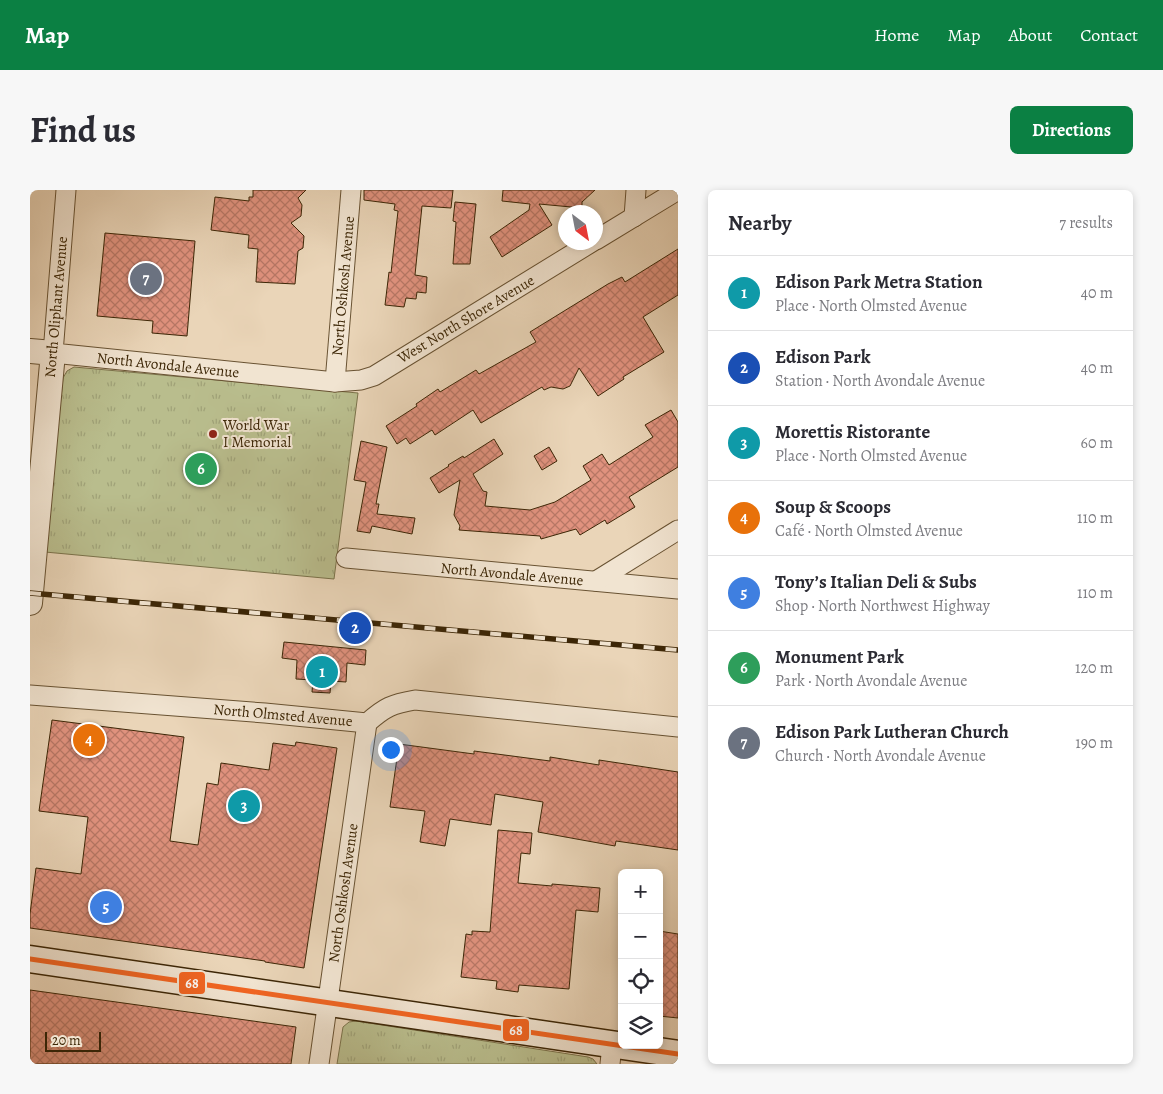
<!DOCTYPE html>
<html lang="en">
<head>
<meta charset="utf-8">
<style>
	:root { --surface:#fff; --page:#f7f7f7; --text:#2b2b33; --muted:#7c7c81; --line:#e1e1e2; --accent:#0b8043 }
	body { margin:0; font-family:Alegreya,serif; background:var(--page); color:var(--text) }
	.controls { position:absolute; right:15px; bottom:15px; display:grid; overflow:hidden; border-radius:8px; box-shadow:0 2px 8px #0003 }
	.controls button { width:45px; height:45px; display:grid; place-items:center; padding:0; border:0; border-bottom:1px solid var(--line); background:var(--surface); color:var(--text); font:25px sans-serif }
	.compass { position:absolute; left:528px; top:15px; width:45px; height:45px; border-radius:50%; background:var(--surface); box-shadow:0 2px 8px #0003; rotate:148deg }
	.scale { position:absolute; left:15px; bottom:12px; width:56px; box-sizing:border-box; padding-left:5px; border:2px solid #3c2606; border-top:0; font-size:14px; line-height:18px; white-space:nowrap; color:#3c2606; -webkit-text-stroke:4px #f1e4d1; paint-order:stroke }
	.you { position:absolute; left:360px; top:559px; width:18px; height:18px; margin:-12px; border:4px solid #fff; border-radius:50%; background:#1a73e8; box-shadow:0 0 0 8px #1a73e833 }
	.badge { display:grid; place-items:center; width:32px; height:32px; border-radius:50%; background:var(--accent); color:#fff; font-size:16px; font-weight:700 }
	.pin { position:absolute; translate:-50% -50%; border:2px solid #fff; box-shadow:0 1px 5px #0006 }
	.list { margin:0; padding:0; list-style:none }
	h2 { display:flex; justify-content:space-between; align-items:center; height:65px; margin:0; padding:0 20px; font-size:21px }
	h2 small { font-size:16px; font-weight:400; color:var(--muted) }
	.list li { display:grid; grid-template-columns:32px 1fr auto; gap:15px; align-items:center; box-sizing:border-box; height:75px; padding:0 20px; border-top:1px solid var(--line) }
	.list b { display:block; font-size:19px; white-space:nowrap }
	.list p { margin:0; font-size:16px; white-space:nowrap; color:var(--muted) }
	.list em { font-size:16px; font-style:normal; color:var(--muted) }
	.icon { flex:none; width:28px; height:28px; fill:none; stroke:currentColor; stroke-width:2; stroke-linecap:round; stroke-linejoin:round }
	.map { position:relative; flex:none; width:648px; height:874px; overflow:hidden; border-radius:8px }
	header { display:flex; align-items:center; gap:30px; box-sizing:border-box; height:70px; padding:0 25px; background:var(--accent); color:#fff }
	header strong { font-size:24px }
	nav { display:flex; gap:28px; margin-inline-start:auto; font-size:18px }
	.intro { display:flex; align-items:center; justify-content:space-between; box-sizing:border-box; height:120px; padding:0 30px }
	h1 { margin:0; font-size:35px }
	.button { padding:12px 22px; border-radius:8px; background:var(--accent); color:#fff; font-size:18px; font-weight:700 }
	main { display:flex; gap:30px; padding:0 30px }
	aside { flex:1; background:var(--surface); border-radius:8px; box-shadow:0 2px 8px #0003 }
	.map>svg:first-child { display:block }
	.park { fill:url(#park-tufts); stroke:#7a724a }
	.building { fill:url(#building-cross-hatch); stroke:#3c2606 }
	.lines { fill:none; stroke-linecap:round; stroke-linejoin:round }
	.minor-casing { stroke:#685232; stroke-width:21 }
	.tertiary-casing { stroke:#685232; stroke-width:26 }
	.secondary-casing { stroke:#3c2606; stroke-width:29 }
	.minor { stroke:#f1e4d1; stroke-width:19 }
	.tertiary { stroke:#f1e4d1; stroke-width:24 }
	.secondary { stroke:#f1e4d1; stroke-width:26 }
	.rail-casing { stroke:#3c2606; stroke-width:5.5 }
	.rail { stroke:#f1e4d1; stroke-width:4; stroke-dasharray:11; stroke-linecap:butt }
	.bus-1-casing { stroke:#f1e4d1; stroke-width:9 }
	.bus-1 { stroke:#f26522; stroke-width:5 }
	.poi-dot { fill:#8f2418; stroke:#f1e4d1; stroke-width:2 }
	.labels { text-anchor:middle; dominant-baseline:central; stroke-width:4; stroke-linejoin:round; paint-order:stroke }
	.street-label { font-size:15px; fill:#3c2606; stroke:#f1e4d1 }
	.poi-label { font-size:15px; fill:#3c2606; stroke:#f1e4d1; text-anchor:start }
	.line-badge { stroke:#f1e4d1; stroke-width:2 }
	.badge-label { font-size:14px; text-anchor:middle; font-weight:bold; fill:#fff }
</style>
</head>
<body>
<header>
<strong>Map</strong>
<nav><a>Home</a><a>Map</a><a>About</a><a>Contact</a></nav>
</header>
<div class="intro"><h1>Find us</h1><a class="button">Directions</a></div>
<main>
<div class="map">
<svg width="648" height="874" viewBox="0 0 648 874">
	<defs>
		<pattern id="park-tufts" width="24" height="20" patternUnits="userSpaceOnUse" patternTransform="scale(1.25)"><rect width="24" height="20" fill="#b9bd8d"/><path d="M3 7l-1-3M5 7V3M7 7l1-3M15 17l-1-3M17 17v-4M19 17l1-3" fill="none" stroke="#a0a278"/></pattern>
		<pattern id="building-cross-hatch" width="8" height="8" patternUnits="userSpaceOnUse" patternTransform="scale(1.25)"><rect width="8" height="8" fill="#e0927e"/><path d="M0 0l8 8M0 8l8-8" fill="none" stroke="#b77765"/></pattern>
	</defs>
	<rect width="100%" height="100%" fill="#ead5b8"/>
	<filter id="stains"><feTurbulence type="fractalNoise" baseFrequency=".004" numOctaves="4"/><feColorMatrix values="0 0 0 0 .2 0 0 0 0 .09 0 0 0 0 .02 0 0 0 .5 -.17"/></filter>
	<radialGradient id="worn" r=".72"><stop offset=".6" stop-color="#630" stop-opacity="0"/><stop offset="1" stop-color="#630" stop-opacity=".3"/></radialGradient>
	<g class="park">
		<path d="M44,177l284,26 -24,186 -289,-27 18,-174 4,-7z"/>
		<path d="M326,831l232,36 5,2 4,5h-260l6,-37 6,-5z"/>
	</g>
	<g class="building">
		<path d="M223,0h53l-8,8 4,7 -1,11 -10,7 13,13 -1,12 -5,3 -3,33 -39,-2 2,-33 -10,-1 1,-13 -38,-5 4,-33 34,4v-4h4z"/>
		<path d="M334,0h89l-2,18 -29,-2 -7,69 12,2 -1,16 -9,-1 -1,7 -10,-1 -2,9 -19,-2 4,-33 2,1 7,-62 -4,-1 1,-6 -31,-4z"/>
		<path d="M473,0h92l-13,12v6l-43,-4 13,21 -50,32 -12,-20 39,-27 1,-6 -28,-3z"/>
		<path d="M425,12l21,2 -6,60h-17l3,-42 -3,-1z"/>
		<path d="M75,43l90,8 -8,95 -35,-3 1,-12 -56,-5z"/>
		<path d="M648,59v46l-35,22 21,35 -41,25 1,2 -26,17 -19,-28 -9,18 -7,3 -12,-2 -7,3 -2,-3 -61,36 -8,-13 -38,25 -3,-5 -22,14 -4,-6 -9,6 -11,-18 31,-20 -1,-2 22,-15 2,3 36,-22 3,4 57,-32 -6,-10 78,-48 14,-7 3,5z"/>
		<path d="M641,220l7,12v45l-49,30 6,10 -28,17 -2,-4 -25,15 -4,-6 -35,10 -1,-3 -81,-6 1,-4 -6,-11 6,-35 -21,13 -9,-15 19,-12 -1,-1 15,-9 1,2 30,-19 9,15 -30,20 10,17 4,1 -2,14 45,4 25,-8 36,-22 -8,-14 19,-12 7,11 44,-28 -8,-12z"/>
		<path d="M331,251l26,6 -11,57h3l-2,10 38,4 -3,16 -40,-8 -2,7 -13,-2 9,-49 -12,-2z"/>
		<path d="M519,257l8,14 -15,9 -8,-14z"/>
		<path d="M254,452l82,8 -1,15 -18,-2 -1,19 -15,-1 -1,12 -18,-1 1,-12 -17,-1 1,-19 -15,-2z"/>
		<path d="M22,530l132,17 -14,104 28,4 9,-62 11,2 3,-22 48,7 4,-27 22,3 1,-4 41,6 -33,220 -39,-6v-1l-235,-33v-14l6,-46 45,6 7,-57 -49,-6z"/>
		<path d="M369,554l75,10v-3l76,10v-4l49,8v-5l79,12v78l-62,-9 -1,5 -77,-14 5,-30 -48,-8 -4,31 -41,-6 -5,27 -25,-4 5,-31 -35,-4z"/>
		<path d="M468,640l34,3 -2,21 -9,-1 -3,30 34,3v-2l48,4 -2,24 -22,-2 -7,79 -50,-4 -1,7 -22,-3 1,-8 -36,-4 5,-43 6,1v-4l18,1z"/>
		<path d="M629,741l19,3v84l-19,-2z"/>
		<path d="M0,800l266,37 -5,37h-261z"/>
	</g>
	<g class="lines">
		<defs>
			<g id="minor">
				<path d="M36,0l-13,163 282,29 26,-2 13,-4 218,-134"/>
				<path d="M604,27l2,-27"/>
				<path d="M566,50l82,-50"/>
				<path d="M305,192l16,-192"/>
				<path d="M316,368l332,31"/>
				<path d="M566,391l82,-51"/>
				<path d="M0,505l235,18 102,10c18,-16 25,-19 48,-23l263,27"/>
				<path d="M289,874l48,-341"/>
				<path d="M580,874l2,-19"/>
			</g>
			<path id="tertiary" d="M0,161l23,2 -23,250"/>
			<path id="secondary" d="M0,769l648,95"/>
		</defs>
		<use href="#minor" class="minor-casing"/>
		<use href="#tertiary" class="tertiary-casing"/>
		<use href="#secondary" class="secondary-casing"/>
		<use href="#minor" class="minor"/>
		<use href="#tertiary" class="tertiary"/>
		<use href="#secondary" class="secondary"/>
		<defs>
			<path id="rail" d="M0,403l648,57"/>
		</defs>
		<use href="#rail" class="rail-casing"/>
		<use href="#rail" class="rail"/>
		<defs>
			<path id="bus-1" d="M0,769l648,95"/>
		</defs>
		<use href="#bus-1" class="bus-1-casing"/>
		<use href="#bus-1" class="bus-1"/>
	</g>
	<circle class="poi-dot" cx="183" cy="244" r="5"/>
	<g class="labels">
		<g class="street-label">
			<text transform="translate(313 96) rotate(-85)">North Oshkosh Avenue</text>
			<text transform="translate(26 117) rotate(-85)">North Oliphant Avenue</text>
			<text transform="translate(436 129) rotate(-31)">West North Shore Avenue</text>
			<text transform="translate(138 175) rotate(6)">North Avondale Avenue</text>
			<text transform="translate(482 384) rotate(5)">North Avondale Avenue</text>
			<text transform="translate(253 525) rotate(5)">North Olmsted Avenue</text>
			<text transform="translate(313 703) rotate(-82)">North Oshkosh Avenue</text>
		</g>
		<g class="poi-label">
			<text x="193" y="235">World War<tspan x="193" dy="17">I Memorial</tspan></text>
		</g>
	</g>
	<g class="line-badge">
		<rect x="148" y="781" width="28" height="24" rx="5" fill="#f26522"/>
		<rect x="472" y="828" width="28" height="24" rx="5" fill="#f26522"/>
	</g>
	<g class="badge-label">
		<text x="162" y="798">68</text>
		<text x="486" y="845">68</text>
	</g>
	<rect width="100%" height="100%" filter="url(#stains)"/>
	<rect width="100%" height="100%" fill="url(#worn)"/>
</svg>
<div class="controls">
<button>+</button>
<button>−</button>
<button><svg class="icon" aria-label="locate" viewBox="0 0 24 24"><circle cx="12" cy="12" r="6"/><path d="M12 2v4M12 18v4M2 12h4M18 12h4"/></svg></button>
<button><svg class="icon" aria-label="layers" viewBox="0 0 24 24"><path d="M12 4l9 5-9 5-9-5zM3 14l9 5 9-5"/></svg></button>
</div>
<svg class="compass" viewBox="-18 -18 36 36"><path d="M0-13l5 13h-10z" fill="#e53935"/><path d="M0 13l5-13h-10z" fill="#7c7c81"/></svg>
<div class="scale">20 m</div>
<div class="you"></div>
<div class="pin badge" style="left:292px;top:482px;background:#0f9aa8">1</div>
<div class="pin badge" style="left:325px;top:438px;background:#1a4fb4">2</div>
<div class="pin badge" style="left:214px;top:616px;background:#0f9aa8">3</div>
<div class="pin badge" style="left:59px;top:550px;background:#e8710a">4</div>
<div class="pin badge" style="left:76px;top:717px;background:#3f7fe0">5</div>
<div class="pin badge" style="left:171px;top:279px;background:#2e9e5b">6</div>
<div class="pin badge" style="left:116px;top:89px;background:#6b7280">7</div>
</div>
<aside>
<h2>Nearby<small>7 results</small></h2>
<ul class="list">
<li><span class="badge" style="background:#0f9aa8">1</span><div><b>Edison Park Metra Station</b><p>Place · North Olmsted Avenue</p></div><em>40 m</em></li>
<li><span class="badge" style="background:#1a4fb4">2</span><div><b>Edison Park</b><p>Station · North Avondale Avenue</p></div><em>40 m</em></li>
<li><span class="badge" style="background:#0f9aa8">3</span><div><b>Morettis Ristorante</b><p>Place · North Olmsted Avenue</p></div><em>60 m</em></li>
<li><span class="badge" style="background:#e8710a">4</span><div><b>Soup &amp; Scoops</b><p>Café · North Olmsted Avenue</p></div><em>110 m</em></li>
<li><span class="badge" style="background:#3f7fe0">5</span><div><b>Tony’s Italian Deli &amp; Subs</b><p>Shop · North Northwest Highway</p></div><em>110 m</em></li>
<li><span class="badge" style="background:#2e9e5b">6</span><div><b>Monument Park</b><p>Park · North Avondale Avenue</p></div><em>120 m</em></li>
<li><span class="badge" style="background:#6b7280">7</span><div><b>Edison Park Lutheran Church</b><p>Church · North Avondale Avenue</p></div><em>190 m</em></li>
</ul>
</aside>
</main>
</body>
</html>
